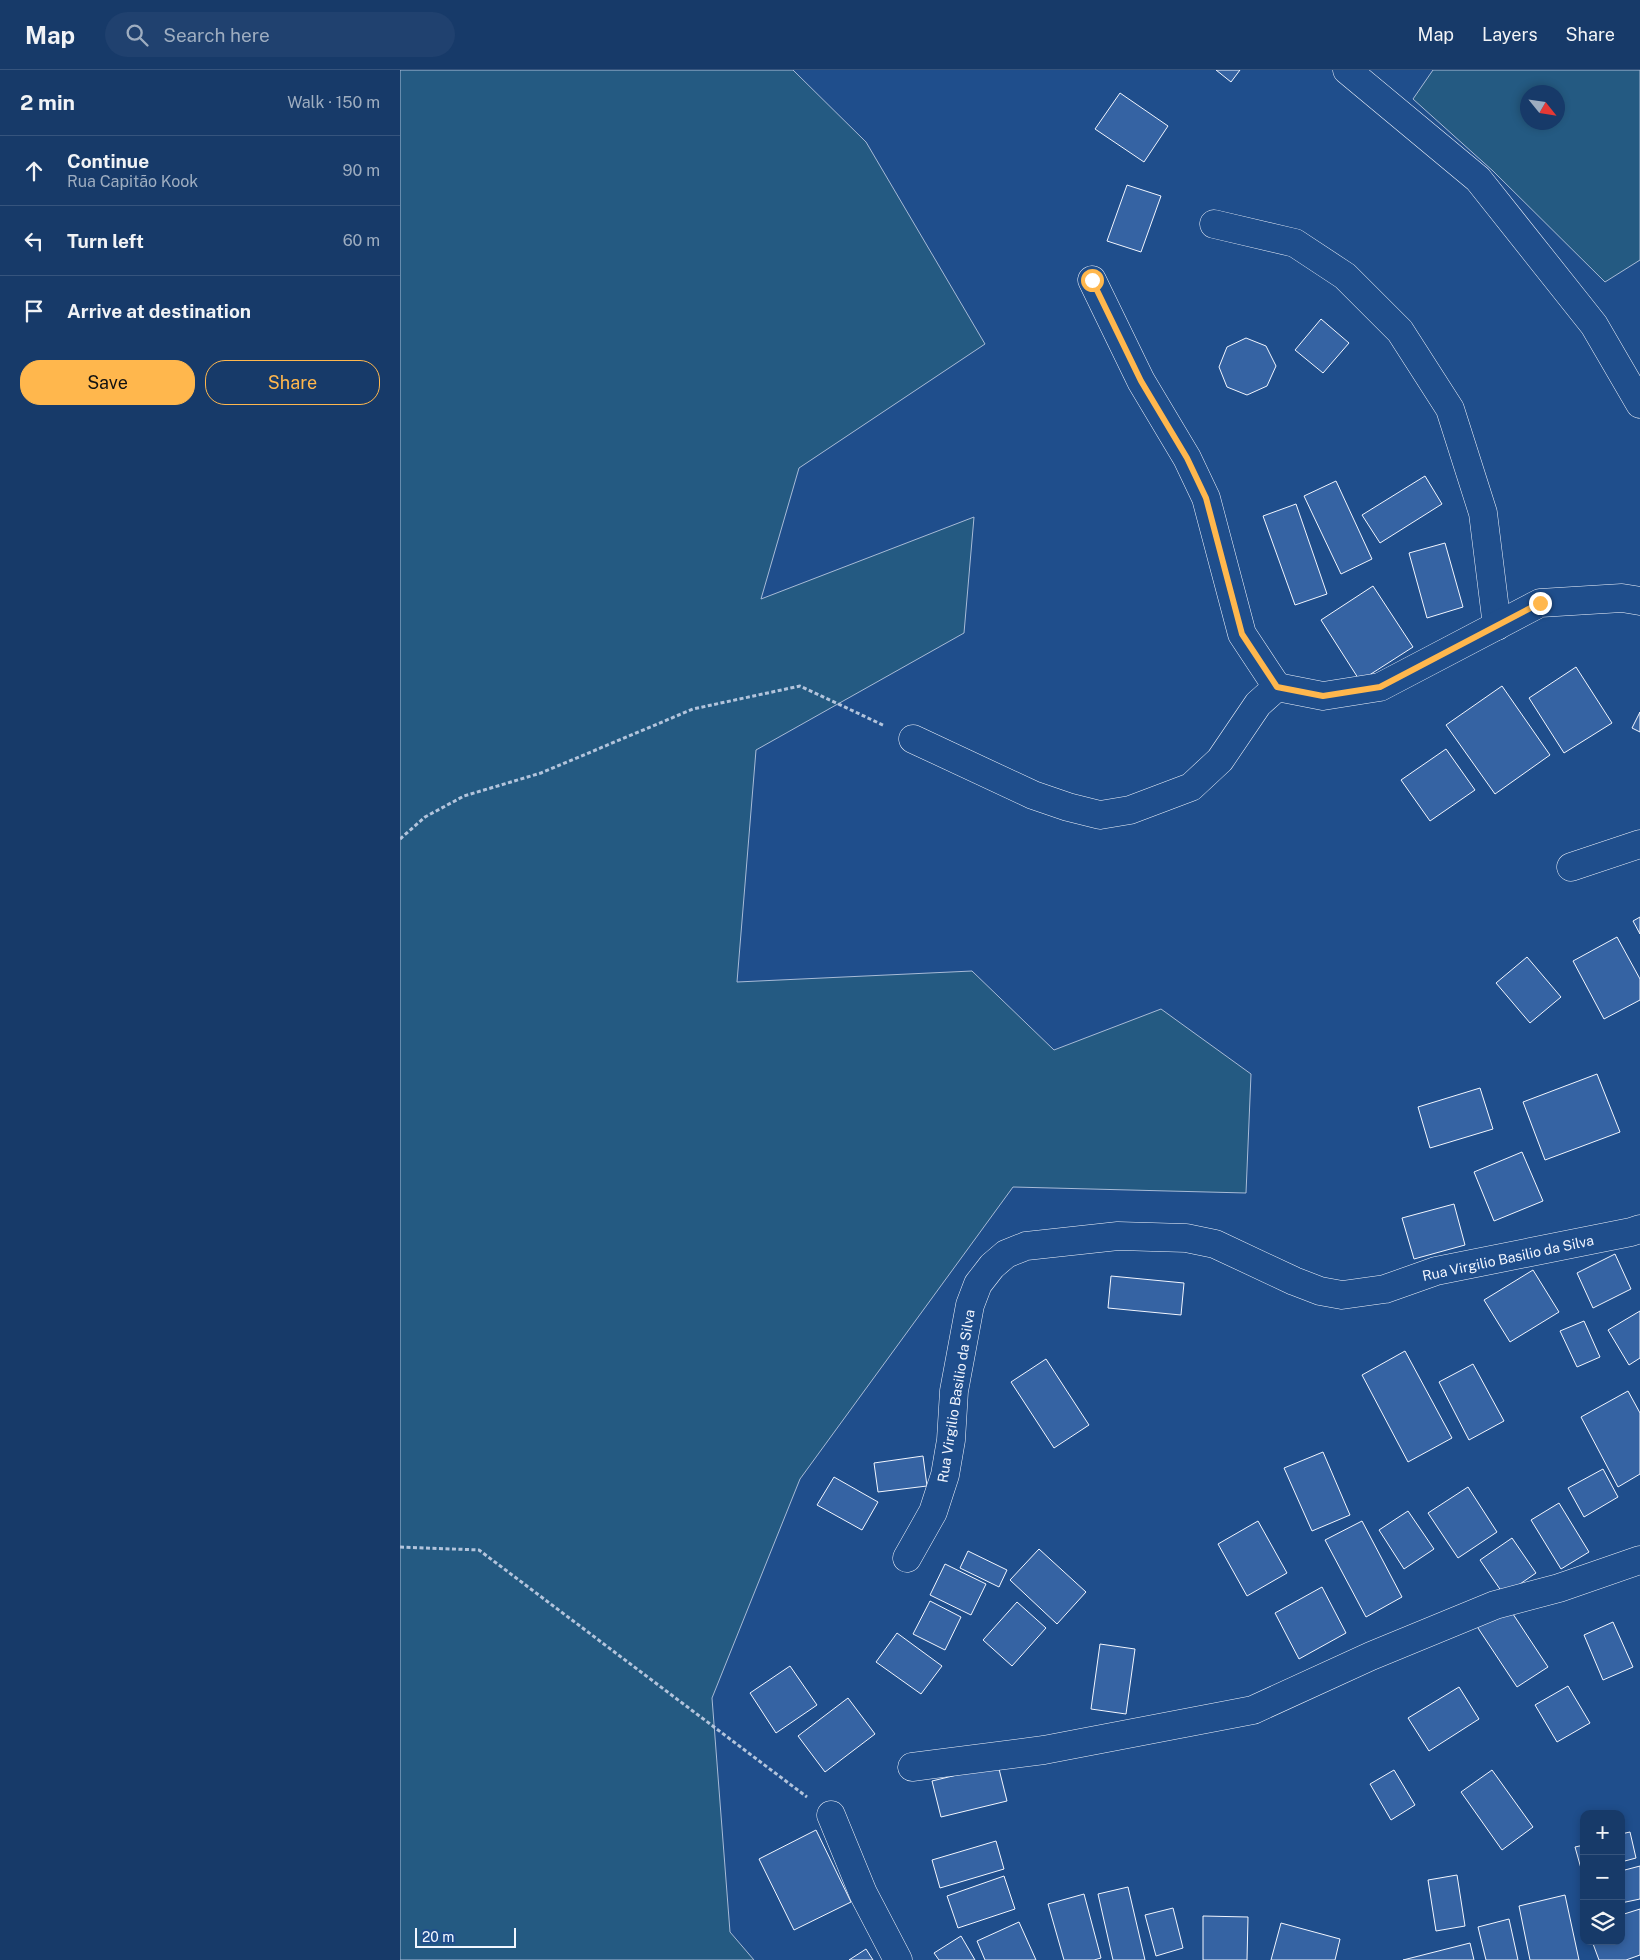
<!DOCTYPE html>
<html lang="en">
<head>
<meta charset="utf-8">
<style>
	:root { --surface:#173a69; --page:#20416f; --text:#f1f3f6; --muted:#9eadc0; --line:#36547d; --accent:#ffb74d }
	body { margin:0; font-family:"Public Sans",sans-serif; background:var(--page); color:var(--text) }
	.controls { position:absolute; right:15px; bottom:15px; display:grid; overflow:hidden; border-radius:10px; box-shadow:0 2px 8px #0003 }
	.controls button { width:45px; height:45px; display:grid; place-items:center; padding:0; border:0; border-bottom:1px solid var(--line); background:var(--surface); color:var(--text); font:25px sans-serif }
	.compass { position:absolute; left:1120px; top:15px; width:45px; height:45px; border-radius:50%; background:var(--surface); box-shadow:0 2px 8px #0003; rotate:120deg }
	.scale { position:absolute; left:15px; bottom:12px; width:101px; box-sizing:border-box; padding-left:5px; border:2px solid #f2f6ff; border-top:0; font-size:14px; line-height:18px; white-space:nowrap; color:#f2f6ff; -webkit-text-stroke:4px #1f4e8c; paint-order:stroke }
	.stop { position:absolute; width:15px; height:15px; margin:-11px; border:4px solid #ffb74d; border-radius:50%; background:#fff }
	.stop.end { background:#ffb74d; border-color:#fff; box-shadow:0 1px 5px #0008 }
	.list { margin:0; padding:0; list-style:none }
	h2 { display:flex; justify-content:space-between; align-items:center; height:65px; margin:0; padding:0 20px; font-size:21px }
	h2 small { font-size:16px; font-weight:400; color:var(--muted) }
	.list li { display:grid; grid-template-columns:32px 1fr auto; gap:15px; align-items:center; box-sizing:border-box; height:70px; padding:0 20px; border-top:1px solid var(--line) }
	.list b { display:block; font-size:19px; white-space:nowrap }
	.list p { margin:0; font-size:16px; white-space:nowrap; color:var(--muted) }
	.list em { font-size:16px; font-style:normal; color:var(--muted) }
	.actions { display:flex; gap:10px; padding:15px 20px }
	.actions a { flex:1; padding:11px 0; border:1px solid var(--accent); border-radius:20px; text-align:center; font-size:18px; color:var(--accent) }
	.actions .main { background:var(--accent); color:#111 }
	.icon { flex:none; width:28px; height:28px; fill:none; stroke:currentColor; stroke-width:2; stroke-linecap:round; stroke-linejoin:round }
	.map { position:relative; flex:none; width:1240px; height:1890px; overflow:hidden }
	header { display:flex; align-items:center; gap:30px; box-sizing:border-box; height:70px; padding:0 25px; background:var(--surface); border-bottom:1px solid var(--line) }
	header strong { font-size:24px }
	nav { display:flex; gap:28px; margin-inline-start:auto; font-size:18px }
	.search { width:350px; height:45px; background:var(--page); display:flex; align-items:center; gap:12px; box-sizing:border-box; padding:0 18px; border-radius:28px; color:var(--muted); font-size:19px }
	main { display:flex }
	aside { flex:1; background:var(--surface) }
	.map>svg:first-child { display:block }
	.green { fill:#245a82; stroke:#a8bbd7; fill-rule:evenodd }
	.building { fill:#3563a3; stroke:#f2f6ff }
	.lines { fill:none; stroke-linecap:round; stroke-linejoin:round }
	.minor-casing { stroke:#f2f6ff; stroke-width:29 }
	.path { stroke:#b3c4dc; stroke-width:3; stroke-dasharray:4 2.5; stroke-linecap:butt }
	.minor { stroke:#1f4e8c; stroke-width:28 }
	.route { stroke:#ffb74d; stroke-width:6 }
	.labels { text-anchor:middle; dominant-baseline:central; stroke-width:4; stroke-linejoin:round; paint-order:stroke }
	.street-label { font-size:14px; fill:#f2f6ff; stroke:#1f4e8c }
</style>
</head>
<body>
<header>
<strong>Map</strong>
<div class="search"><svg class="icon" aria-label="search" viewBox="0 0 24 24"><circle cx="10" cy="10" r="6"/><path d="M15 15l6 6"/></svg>Search here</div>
<nav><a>Map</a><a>Layers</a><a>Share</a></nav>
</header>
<main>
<aside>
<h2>2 min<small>Walk · 150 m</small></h2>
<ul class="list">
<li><svg class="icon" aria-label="ahead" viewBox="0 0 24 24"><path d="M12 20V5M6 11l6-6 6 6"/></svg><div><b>Continue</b><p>Rua Capitão Kook</p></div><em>90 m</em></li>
<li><svg class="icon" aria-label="left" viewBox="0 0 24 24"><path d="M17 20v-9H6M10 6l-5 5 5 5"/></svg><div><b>Turn left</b></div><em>60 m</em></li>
<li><svg class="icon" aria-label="arrive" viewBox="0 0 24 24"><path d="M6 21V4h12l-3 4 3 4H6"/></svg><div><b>Arrive at destination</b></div></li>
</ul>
<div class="actions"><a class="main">Save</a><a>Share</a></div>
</aside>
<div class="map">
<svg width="1240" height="1890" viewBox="0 0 1240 1890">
	<rect width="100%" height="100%" fill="#1f4e8c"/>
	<g class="green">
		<path d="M0,0h393l73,72 119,202 -186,124 -38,131 213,-82 -10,116 -208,117 -19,232 235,-11 82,79 107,-41 90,65 -5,119 -233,-6 -213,292 -88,219 18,234 24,28h-354z"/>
		<path d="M1033,0h207v190l-35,22 -112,-111 -80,-72zM1128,22h30v30h-30z"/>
	</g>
	<g class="building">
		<path d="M816,0h24l-9,12z"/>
		<path d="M720,23l48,33 -24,36 -49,-33z"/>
		<path d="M727,115l34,11 -20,56 -34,-11z"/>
		<path d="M921,249l28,24 -26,30 -28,-23z"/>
		<path d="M846,268l20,8 10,20 -9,20 -20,9 -20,-8 -8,-20 8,-20z"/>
		<path d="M1025,406l17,28 -62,39 -18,-28z"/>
		<path d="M936,411l36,78 -31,15 -37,-78z"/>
		<path d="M896,434l31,90 -32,11 -32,-89z"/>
		<path d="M1045,473l18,64 -36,11 -18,-65z"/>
		<path d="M973,516l40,61 -53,34 -39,-61z"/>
		<path d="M1176,597l36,56 -48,30 -35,-55z"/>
		<path d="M1102,616l48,69 -55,39 -49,-69z"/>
		<path d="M1240,642v20l-8,-4z"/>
		<path d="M1046,679l29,41 -45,31 -29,-41z"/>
		<path d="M1240,847v17l-7,-13z"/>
		<path d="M1217,867l23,42v21l-36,19 -31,-58z"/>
		<path d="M1127,887l34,40 -31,26 -34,-40z"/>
		<path d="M1197,1004l23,58 -75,28 -22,-58z"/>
		<path d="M1080,1018l13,41 -63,19 -12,-41z"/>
		<path d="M1122,1082l21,49 -49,20 -20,-49z"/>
		<path d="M1054,1134l11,41 -51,14 -12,-41z"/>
		<path d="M1215,1184l16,35 -38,19 -16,-35z"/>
		<path d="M1133,1200l26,42 -49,30 -26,-42z"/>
		<path d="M711,1206l73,7 -3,32 -73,-7z"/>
		<path d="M1240,1241v47l-11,7 -21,-35z"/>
		<path d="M1184,1251l16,36 -23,10 -17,-36z"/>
		<path d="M1005,1281l47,87 -44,24 -46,-87z"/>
		<path d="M646,1289l43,66 -35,23 -43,-66z"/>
		<path d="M1073,1294l31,57 -35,19 -30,-58z"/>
		<path d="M1228,1321l12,22v61l-22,13 -37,-70z"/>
		<path d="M923,1382l27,63 -38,16 -28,-63z"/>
		<path d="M523,1386l4,30 -49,6 -4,-29z"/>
		<path d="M1203,1399l15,28 -34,20 -16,-29z"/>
		<path d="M434,1407l44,25 -16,28 -45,-25z"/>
		<path d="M1068,1417l29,45 -39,26 -30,-45z"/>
		<path d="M1159,1433l30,49 -28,17 -30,-49z"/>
		<path d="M1008,1441l26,38 -30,20 -25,-39z"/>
		<path d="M858,1451l29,52 -40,23 -29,-52z"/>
		<path d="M962,1451l40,76 -36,20 -41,-77z"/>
		<path d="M1112,1468l24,35 -32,22 -24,-35z"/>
		<path d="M639,1479l47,43 -29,32 -47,-44z"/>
		<path d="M568,1481l39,19 -8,17 -39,-19z"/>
		<path d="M545,1494l41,20 -15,31 -41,-20z"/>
		<path d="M922,1517l24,46 -47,26 -24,-46z"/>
		<path d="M530,1531l31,16 -16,33 -32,-16z"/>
		<path d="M617,1532l29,26 -34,38 -29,-26z"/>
		<path d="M1107,1535l41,62 -31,20 -41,-62z"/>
		<path d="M1213,1552l20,45 -30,13 -19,-45z"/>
		<path d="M497,1563l45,33 -21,28 -45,-32z"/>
		<path d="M700,1574l35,5 -9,65 -35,-5z"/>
		<path d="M390,1596l27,39 -41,28 -26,-40z"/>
		<path d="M1168,1616l22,37 -33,19 -22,-37z"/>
		<path d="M1059,1617l20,32 -50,32 -21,-33z"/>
		<path d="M448,1628l27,36 -50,38 -27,-36z"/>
		<path d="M598,1695l9,36 -66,16 -9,-36z"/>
		<path d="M994,1700l21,35 -24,15 -21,-36z"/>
		<path d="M1092,1700l41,57 -31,23 -41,-58z"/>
		<path d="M416,1760l35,72 -57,28 -35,-71z"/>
		<path d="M1230,1762l6,26 -15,4v-28z"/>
		<path d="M596,1771l8,28 -64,19 -8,-28z"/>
		<path d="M1184,1775v27h-2l-7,-25z"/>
		<path d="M1240,1796v33l-19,4v-32z"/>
		<path d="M1057,1805l8,51 -29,5 -8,-51z"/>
		<path d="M604,1806l11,33 -57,19 -11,-32z"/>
		<path d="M728,1817l17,73h-32l-15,-66z"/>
		<path d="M684,1824l17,64 -7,2h-30l-16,-56z"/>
		<path d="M1165,1825l14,65h-49l-11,-54z"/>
		<path d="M773,1838l10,40 -27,8 -11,-41z"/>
		<path d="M1240,1839v46l-14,5h-27l-7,-19h29v-26z"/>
		<path d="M803,1846l45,1 -1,43h-44z"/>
		<path d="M1109,1849l9,41h-32l-8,-33z"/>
		<path d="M619,1852l17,38h-51l-8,-19z"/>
		<path d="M881,1853l59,16 -5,21h-64z"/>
		<path d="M561,1866l14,24h-36l-5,-7z"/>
		<path d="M1070,1873l4,17h-71z"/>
		<path d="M466,1879l7,11h-24z"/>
	</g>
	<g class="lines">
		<defs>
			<g id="minor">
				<path d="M947,0l131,109 116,146 46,79"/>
				<path d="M814,154l81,19 50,33 55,55 50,78 33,104 14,113"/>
				<path d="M692,210l49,101 46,77 19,40 36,136 35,53"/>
				<path d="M513,669l120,56 35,12 32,8 30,-5 61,-23 29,-27 38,-56 19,-17 46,9 57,-9 160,-84 82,-5 18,3"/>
				<path d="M1171,797l69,-23"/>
				<path d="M507,1488l26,-46 12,-37 6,-35 3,-49 16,-86 8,-21 14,-18 14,-12 20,-8 92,-10 68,2 29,6 79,37 26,10 22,4 43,-6 51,-18 195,-39 9,-3"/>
				<path d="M512,1697l132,-17 209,-40 118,-54 124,-51 64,-17 81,-28"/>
				<path d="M431,1745l32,78 35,67"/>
			</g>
		</defs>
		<use href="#minor" class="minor-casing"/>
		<g class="path">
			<path d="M0,769l25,-22 39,-21 77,-23 152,-64 107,-23 85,40"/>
			<path d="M0,1477l79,3 328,247"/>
		</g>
		<use href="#minor" class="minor"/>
	</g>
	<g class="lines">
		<path class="route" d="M692,210l49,101 46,77 19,40 36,136 35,53 46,9 57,-9 160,-84"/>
	</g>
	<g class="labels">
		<g class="street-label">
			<text transform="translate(1108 1188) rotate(-12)">Rua Virgilio Basilio da Silva</text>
			<text transform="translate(556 1326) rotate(-81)">Rua Virgilio Basilio da Silva</text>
		</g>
	</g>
</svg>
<div class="controls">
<button>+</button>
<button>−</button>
<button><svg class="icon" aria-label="layers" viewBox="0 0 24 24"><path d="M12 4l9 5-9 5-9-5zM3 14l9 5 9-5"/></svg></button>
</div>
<svg class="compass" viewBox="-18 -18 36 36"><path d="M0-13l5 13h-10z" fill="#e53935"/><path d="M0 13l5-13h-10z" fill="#9eadc0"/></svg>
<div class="scale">20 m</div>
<div class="stop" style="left:692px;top:210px"></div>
<div class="stop end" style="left:1140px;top:533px"></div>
</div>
</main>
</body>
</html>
